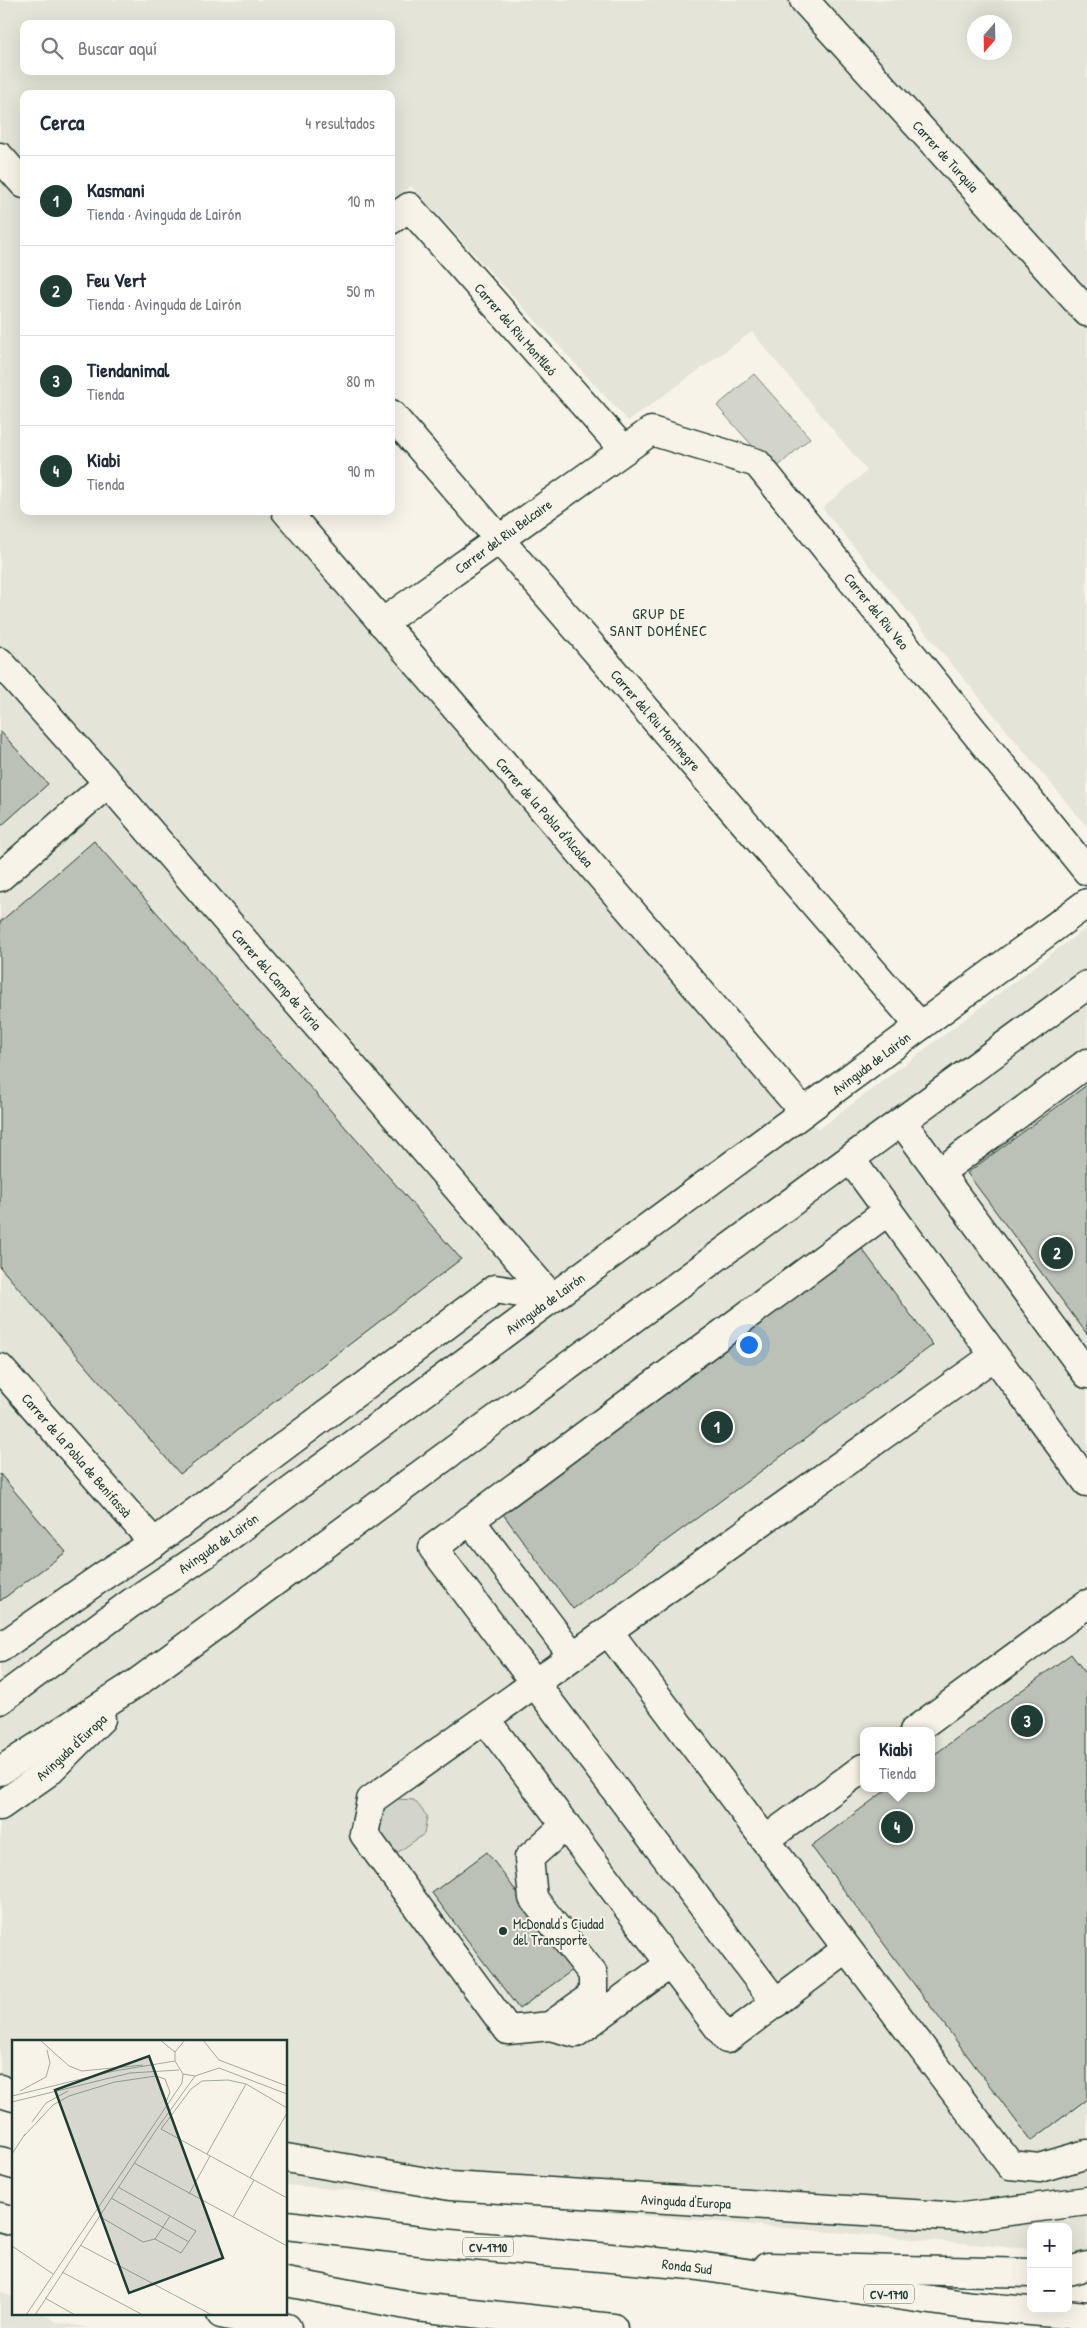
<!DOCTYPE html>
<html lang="es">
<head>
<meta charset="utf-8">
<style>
	:root { --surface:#fff; --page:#f2f2f3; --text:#1f2937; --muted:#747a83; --line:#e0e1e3; --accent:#1f3d34 }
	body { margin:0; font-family:"Patrick Hand",sans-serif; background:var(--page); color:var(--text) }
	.controls { position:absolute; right:15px; bottom:15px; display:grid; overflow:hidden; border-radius:10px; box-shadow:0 5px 20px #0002 }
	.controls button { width:45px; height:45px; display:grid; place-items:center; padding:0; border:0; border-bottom:1px solid var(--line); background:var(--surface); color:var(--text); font:25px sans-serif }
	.compass { position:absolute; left:967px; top:15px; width:45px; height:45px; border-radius:50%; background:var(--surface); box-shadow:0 5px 20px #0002; rotate:200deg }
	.you { position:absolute; left:748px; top:1344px; width:18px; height:18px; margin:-12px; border:4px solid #fff; border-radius:50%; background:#1a73e8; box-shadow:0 0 0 8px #1a73e833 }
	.badge { display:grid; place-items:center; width:32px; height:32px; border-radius:50%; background:var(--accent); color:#fff; font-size:16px; font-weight:700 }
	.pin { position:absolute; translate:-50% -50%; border:2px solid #fff; box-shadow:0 1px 5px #0006 }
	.popup { position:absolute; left:860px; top:1727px; width:75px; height:65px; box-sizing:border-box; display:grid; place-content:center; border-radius:10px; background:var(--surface); filter:drop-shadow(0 1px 4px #0005); font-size:16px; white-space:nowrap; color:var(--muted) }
	.popup b { font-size:19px; color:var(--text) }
	.popup::after { content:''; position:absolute; left:50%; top:100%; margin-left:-10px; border:10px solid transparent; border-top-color:var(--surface) }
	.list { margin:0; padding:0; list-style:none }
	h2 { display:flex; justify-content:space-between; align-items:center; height:65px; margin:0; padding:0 20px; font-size:21px }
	h2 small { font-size:16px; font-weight:400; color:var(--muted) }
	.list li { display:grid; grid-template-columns:32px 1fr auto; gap:15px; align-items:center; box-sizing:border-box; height:90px; padding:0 20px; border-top:1px solid var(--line) }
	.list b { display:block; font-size:19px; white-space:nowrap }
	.list p { margin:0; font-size:16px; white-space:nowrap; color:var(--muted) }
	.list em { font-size:16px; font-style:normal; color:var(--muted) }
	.icon { flex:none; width:28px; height:28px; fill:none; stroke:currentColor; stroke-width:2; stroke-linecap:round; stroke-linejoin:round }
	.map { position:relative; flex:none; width:1087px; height:2328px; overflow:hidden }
	.search { position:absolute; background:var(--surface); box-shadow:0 5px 20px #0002; left:20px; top:20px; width:375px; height:55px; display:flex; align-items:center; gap:12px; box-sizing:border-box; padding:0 18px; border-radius:10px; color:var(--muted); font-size:19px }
	.panel { position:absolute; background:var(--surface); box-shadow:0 5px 20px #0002; left:20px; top:90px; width:375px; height:425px; border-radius:10px }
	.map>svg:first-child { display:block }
	.built { fill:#e5e4d9; fill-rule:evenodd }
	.green { fill:#d3d5ca; stroke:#79897f }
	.building { fill:#bbc1b6; stroke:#1f3d34 }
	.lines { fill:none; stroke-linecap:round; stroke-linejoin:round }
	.minor-casing { stroke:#1f3d34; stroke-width:31 }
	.major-casing { stroke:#1f3d34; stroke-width:31 }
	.minor { stroke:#f7f3e8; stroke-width:28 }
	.major { stroke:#f7f3e8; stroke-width:28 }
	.poi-dot { fill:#1f3d34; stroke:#f7f3e8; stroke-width:2 }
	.labels { text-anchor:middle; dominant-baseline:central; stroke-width:4; stroke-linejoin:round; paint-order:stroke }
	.shield { fill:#f7f3e8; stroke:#60746a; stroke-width:1 }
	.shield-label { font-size:12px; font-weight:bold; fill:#1f3d34 }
	.street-label { font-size:14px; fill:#1f3d34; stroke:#f7f3e8 }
	.poi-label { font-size:14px; fill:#1f3d34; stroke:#f7f3e8; text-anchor:start }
	.neighbourhood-label { font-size:15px; letter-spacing:1px; fill:#1f3d34; stroke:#f7f3e8 }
	.inset-road { fill:none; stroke:#a1aaa0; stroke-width:1 }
	.view { fill:#1f3d34; fill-opacity:0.15; stroke:#1f3d34; stroke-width:2.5 }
	.inset-edge { fill:none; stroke:#1f3d34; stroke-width:2.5 }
</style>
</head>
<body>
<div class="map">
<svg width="1087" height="2328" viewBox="0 0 1087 2328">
	<rect width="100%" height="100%" fill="#f7f3e8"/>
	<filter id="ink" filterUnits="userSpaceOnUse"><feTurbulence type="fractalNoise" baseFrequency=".02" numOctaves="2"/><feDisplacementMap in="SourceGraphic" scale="10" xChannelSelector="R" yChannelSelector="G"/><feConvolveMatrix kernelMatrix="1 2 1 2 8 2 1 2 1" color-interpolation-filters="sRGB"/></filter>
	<g filter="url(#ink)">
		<g class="built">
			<path d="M0,0h1087v827l-265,-319 45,-37 -115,-139 -124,89 -217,-235 -20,15v-107h-367v417h259l536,618 268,-202v1327l-19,-2v-25h-37v22l-745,-64v-143h-272v71l-14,-4zM974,22h30v30h-30zM24,24h367v47h-367zM863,1731h68v57h-68z"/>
			<path d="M0,2291l14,7v16h29l14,8 34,6h-91z"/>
		</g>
		<g class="green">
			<path d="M754,374l56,64 -36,32 -57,-64z"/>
			<path d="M397,1799l17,1 13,16 -3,18 -27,19 -20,-24 6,-20z"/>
		</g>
		<g class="building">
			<path d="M0,731l48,53 -48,43z"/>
			<path d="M94,841l367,418 -281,215 -180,-207v-345z"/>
			<path d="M1087,1085v249l-120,-161z"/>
			<path d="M860,1246l73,99 -360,264 -73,-99z"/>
			<path d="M0,1474l66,78 -66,49z"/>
			<path d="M1071,1654l16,21v424l-56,42 -220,-295 78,-58h42v-31z"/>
			<path d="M487,1852l87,117 -55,40 -87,-116z"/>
		</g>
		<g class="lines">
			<defs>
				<g id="minor">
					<path d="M804,0l283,312"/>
					<path d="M0,157l24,27"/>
					<path d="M391,220l18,-13 215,243"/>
					<path d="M391,414l529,612"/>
					<path d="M286,511l518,601"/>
					<path d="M382,623l269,-192 106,32 330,408"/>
					<path d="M0,662l108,121 444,515"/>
					<path d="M0,877l108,-94"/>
					<path d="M902,1122l185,252"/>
					<path d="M851,1160l236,322"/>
					<path d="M939,1173l148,-110"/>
					<path d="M0,1368l154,175"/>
					<path d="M470,1520l103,136"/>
					<path d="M608,1631l402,534 29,3 48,-14"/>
					<path d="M0,1648l106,-74 48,-31 341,-254 57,9"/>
					<path d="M0,1700l131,-97 77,-51 879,-649"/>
					<path d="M485,1719l242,320 120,-90"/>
					<path d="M914,1731l173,-127"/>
					<path d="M0,1771l138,-89 949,-697"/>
					<path d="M0,1806l47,-33 54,-54"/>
					<path d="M566,1825l-37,33 4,40 60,76v21l-43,31 -42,4 -144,-196 7,-34 623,-444"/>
					<path d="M765,1840l98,-72"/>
					<path d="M776,2003l-343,-455 455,-337"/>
					<path d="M550,2026l26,7 94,-69"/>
					<path d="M0,2089l7,6 7,2"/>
					<path d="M286,2158l164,28 513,31 124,-16"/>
					<path d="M767,2267l264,6"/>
					<path d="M1068,2271l19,-5"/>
					<path d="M221,2314l66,14"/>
				</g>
				<g id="major">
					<path d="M0,2161l14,4"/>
					<path d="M0,2217l14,4"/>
					<path d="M286,2225l142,17 263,23 281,41 115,10"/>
					<path d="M286,2282l131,25 196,21"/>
				</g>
			</defs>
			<use href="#minor" class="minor-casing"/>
			<use href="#major" class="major-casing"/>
			<use href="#minor" class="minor"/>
			<use href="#major" class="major"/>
		</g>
	</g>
	<circle class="poi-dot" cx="503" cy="1931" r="5"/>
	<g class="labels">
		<g class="shield">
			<rect x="463" y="2237.5" width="50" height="19" rx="4"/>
			<rect x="864" y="2284.5" width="50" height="19" rx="4"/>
		</g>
		<g class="shield-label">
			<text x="488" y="2247">CV-1710</text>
			<text x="889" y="2294">CV-1710</text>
		</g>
		<g class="street-label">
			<text transform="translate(946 156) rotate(48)">Carrer de Turquia</text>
			<text transform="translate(516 329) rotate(49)">Carrer del Riu Montlleó</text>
			<text transform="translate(503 536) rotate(-36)">Carrer del Riu Belcaire</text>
			<text transform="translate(877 611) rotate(51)">Carrer del Riu Veo</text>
			<text transform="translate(656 720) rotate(49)">Carrer del Riu Montnegre</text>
			<text transform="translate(545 812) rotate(49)">Carrer de la Pobla d'Alcolea</text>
			<text transform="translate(277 979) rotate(49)">Carrer del Camp de Túria</text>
			<text transform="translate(871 1063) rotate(-37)">Avinguda de Lairón</text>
			<text transform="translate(545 1303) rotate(-36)">Avinguda de Lairón</text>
			<text transform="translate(77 1455) rotate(49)">Carrer de la Pobla de Benifassà</text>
			<text transform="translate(218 1543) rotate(-35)">Avinguda de Lairón</text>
			<text transform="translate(71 1747) rotate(-43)">Avinguda d'Europa</text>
			<text transform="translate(686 2201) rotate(3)">Avinguda d'Europa</text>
			<text transform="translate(687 2266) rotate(7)">Ronda Sud</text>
		</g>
		<g class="poi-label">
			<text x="513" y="1923">McDonald's Ciudad<tspan x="513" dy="16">del Transporte</tspan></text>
		</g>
		<g class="neighbourhood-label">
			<text x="659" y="613">GRUP DE<tspan x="659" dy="17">SANT DOMÉNEC</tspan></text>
		</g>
	</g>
	<g transform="translate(12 2040)">
		<rect width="275" height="275" fill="#f7f3e8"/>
		<path class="inset-road" d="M28,0l29,26 13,5 61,-6M148,0l15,12M173,0l-10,12v9l8,13 12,2 24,-8 68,26M191,0l16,20 68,26M8,51l26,-14 4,-14 -3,-13M0,56l102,-25 61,-10M0,62l118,-29 49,-3M275,68l-41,-24 -18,-4 -26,1 -11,8 -30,40 126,69M20,82l14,-19 22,-12M12,96l29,-31 16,-9 46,-14 41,-6 9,3 5,13 -4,10M0,114l13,-20M195,114l39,-70M122,123l153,83M238,138l37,-65M106,147l78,44 -15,22 -26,-14M177,154l21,-38M99,158l78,44M87,176l44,26 12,-3M221,177l21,-37M143,199l15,-23M68,205l132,70M0,206l41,28M50,232l81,43M33,258l30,17M14,275l156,-232 1,-9M23,275l121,-185 39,-54"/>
		<path class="view" d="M137,16l74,202 -94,35 -74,-203z"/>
		<rect width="275" height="275" class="inset-edge"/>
	</g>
</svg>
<div class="controls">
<button>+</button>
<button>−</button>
</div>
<svg class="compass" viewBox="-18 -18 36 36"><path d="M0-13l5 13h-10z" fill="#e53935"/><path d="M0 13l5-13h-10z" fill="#747a83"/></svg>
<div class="you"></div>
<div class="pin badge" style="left:717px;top:1427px">1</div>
<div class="pin badge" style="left:1057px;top:1253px">2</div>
<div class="pin badge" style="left:1027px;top:1721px">3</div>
<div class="pin badge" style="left:897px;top:1827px">4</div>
<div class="popup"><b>Kiabi</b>Tienda</div>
<div class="search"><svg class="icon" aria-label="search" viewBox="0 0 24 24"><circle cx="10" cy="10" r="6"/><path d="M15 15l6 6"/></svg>Buscar aquí</div>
<section class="panel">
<h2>Cerca<small>4 resultados</small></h2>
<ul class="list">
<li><span class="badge">1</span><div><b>Kasmani</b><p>Tienda · Avinguda de Lairón</p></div><em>10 m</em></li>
<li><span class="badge">2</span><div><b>Feu Vert</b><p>Tienda · Avinguda de Lairón</p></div><em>50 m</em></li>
<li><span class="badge">3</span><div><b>Tiendanimal</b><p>Tienda</p></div><em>80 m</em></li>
<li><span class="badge">4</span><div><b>Kiabi</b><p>Tienda</p></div><em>90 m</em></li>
</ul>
</section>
</div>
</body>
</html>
